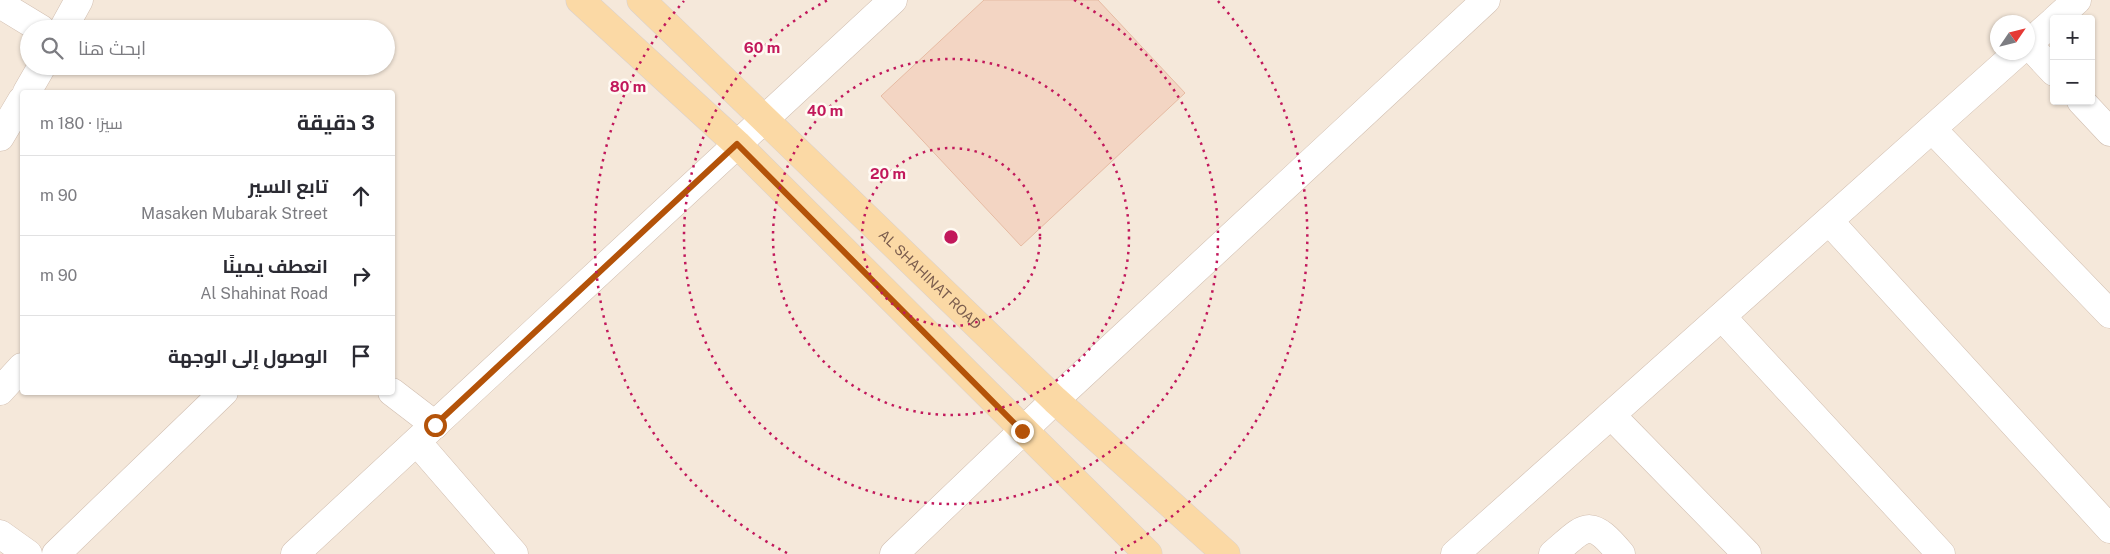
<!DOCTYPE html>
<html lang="ar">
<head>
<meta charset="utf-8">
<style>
	:root { --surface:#fff; --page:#f2f2f3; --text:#2b2b33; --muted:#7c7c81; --line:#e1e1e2 }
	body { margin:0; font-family:"Public Sans",Cairo,sans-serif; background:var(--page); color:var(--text); direction:rtl }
	.controls { position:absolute; right:15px; top:15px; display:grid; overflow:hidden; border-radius:5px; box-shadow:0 1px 4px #0004 }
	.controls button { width:45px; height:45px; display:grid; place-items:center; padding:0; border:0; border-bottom:1px solid var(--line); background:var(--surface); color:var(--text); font:25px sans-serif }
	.compass { position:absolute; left:1990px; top:15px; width:45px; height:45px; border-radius:50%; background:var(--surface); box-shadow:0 1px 4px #0004; rotate:55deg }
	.stop { position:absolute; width:15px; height:15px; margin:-11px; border:4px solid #b45309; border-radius:50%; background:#fff }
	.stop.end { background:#b45309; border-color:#fff; box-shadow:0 1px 5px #0008 }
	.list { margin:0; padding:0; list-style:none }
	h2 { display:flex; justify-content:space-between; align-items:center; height:65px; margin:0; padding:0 20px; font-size:21px }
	h2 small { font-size:16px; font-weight:400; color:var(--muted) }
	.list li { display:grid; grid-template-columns:32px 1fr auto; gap:15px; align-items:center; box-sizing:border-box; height:80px; padding:0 20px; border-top:1px solid var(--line) }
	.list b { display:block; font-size:19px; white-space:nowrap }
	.list p { margin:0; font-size:16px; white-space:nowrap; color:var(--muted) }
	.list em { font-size:16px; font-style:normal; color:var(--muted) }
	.icon { flex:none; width:28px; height:28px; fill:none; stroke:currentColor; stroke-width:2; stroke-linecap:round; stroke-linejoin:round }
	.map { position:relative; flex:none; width:2110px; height:554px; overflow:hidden; direction:ltr }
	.search { position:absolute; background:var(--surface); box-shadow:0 1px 4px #0004; left:20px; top:20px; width:375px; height:55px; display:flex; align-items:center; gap:12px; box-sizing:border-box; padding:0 18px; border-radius:28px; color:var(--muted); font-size:19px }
	.panel { position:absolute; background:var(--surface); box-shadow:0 1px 4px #0004; left:20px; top:90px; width:375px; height:305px; border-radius:5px; direction:rtl }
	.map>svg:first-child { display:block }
	.residential { fill:#f5e8da; fill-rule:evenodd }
	.building { fill:#f3d5c3; stroke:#e6bba3 }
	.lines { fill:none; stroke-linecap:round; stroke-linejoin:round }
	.minor-casing { stroke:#d1beb0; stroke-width:29 }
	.major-casing { stroke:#dad1cd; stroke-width:29 }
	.minor { stroke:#fff; stroke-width:28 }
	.major { stroke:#fbd9a5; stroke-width:28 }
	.route { stroke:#b45309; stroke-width:6 }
	.ring { fill:none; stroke:#c2185b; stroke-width:2.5; stroke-dasharray:2.5 5 }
	.labels { text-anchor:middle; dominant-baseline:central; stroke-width:5; stroke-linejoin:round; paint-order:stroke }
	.street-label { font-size:14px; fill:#7a5c4d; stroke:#fffaf3 }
	.centre { fill:#c2185b; stroke:#fffaf3; stroke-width:2.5 }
	.ring-label { font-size:15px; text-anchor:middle; font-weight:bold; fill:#c2185b; stroke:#fffaf3; stroke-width:5; stroke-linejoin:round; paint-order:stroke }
</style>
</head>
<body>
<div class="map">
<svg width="2110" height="554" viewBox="0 0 2110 554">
	<rect width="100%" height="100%" fill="#fdf6ec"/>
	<path class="residential" d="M0,0h2110v554h-2110zM2054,19h37v82h-37zM1998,22h30v30h-30zM29,29h357v37h-357zM22,92h370v300h-370z"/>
	<path class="building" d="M984,0h114l87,93 -164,153 -140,-150z"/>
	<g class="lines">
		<defs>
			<g id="minor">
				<path d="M0,4l41,25"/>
				<path d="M2056,19l21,-19"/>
				<path d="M63,29l16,-29"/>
				<path d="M2028,44l26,28"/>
				<path d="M2028,44l26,-23"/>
				<path d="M27,92l15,-26"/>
				<path d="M2081,101l29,31"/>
				<path d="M1932,129l178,185"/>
				<path d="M0,137l22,-37"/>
				<path d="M1829,221l281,308"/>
				<path d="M1722,317l219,237"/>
				<path d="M0,391l22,-24"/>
				<path d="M392,392l43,33"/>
				<path d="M1611,415l136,139"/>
				<path d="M417,442l97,112"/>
				<path d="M0,534l28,20"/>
				<path d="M56,554l168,-162"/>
				<path d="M295,554l598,-554"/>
				<path d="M894,554l161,-154 431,-400"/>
				<path d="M1455,554l563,-502"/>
				<path d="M1553,554c33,-28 36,-38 68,0"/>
			</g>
			<g id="major">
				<path d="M580,0l157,144 411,410"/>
				<path id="s1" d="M641,0l414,400 171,154"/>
			</g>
		</defs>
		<use href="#minor" class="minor-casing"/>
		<use href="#major" class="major-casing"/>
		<use href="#minor" class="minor"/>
		<use href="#major" class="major"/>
	</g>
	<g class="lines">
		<path class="route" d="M435,425l302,-281 285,287"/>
	</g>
	<g class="ring">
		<circle cx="951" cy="237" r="89"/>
		<circle cx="951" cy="237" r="178"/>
		<path d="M1074 0A267 267 0 1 1 828 0"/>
		<path d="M787 553A356 356 0 0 1 684 1M1218 1A356 356 0 0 1 1115 553"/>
	</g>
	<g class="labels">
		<g class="street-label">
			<text stroke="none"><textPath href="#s1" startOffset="402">AL SHAHINAT ROAD</textPath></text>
		</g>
	</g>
	<circle cx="951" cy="237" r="8" class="centre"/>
	<g class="ring-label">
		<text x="762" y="53">60 m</text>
		<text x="628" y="92">80 m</text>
		<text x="825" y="116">40 m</text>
		<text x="888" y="179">20 m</text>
	</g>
</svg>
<div class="controls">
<button>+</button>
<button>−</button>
</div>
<svg class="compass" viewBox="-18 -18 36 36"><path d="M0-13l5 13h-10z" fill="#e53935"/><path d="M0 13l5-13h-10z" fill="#7c7c81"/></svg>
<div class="stop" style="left:435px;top:425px"></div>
<div class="stop end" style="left:1022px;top:431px"></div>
<div class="search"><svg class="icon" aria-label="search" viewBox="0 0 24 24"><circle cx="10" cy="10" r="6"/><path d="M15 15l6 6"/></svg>ابحث هنا</div>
<section class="panel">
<h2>3 دقيقة<small>سيرًا · 180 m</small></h2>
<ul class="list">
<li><svg class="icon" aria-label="ahead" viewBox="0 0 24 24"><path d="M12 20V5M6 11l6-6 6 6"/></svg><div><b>تابع السير</b><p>Masaken Mubarak Street</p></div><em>90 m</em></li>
<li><svg class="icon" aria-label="right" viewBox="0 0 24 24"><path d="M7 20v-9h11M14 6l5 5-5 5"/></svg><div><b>انعطف يمينًا</b><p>Al Shahinat Road</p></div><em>90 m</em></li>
<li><svg class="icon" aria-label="arrive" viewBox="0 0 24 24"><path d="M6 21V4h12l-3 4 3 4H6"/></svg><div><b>الوصول إلى الوجهة</b></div></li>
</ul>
</section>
</div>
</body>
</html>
